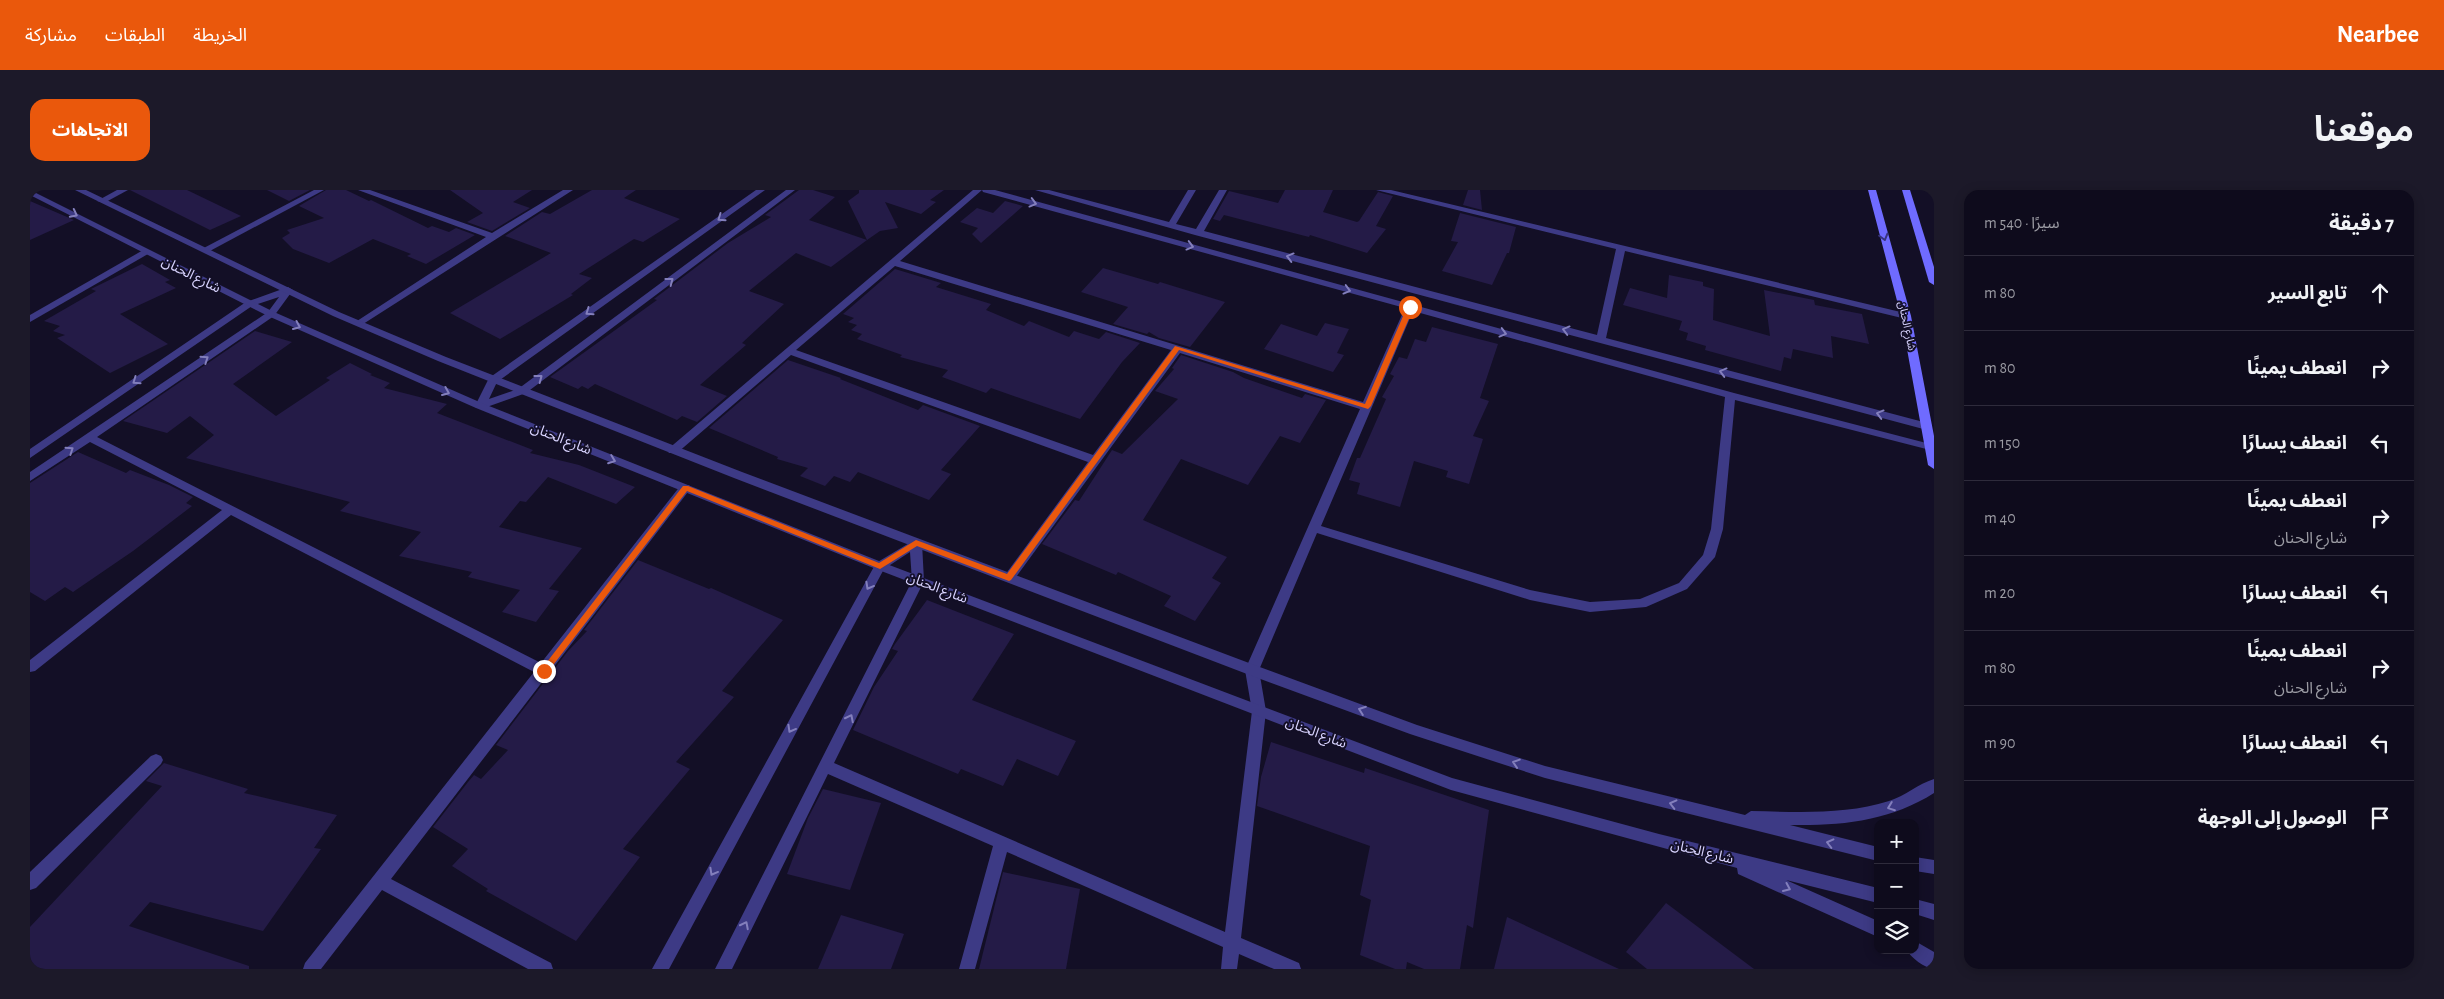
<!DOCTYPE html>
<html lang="ar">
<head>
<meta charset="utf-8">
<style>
	:root { --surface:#0e0b1c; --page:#1c1929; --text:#f1f3f6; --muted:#9b9ba3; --line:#2e2b3b; --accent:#ea580c }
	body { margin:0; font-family:"Alegreya Sans","Noto Sans Arabic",sans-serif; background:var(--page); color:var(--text); direction:rtl }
	.controls { position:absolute; right:15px; bottom:15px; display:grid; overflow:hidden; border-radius:10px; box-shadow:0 2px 12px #0003 }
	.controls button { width:45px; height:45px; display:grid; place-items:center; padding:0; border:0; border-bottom:1px solid var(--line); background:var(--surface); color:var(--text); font:25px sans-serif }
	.stop { position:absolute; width:15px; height:15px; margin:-11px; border:4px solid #ea580c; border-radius:50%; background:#fff }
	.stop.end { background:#ea580c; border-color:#fff; box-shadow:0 1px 5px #0008 }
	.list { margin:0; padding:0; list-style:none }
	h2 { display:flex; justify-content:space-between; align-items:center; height:65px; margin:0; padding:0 20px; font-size:21px }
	h2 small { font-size:16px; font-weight:400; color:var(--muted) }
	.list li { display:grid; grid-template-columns:32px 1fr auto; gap:15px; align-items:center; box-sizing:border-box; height:75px; padding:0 20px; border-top:1px solid var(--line) }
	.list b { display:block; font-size:19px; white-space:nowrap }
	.list p { margin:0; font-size:16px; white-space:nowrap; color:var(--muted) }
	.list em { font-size:16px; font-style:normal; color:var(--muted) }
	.icon { flex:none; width:28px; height:28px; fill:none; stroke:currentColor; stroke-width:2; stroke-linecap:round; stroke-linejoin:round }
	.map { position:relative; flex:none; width:1904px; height:779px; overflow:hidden; direction:ltr; border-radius:15px }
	header { display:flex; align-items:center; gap:30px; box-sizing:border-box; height:70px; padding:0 25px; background:var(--accent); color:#fff }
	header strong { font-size:24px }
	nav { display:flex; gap:28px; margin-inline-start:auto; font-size:18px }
	.intro { display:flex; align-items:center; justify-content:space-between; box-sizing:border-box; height:120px; padding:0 30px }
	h1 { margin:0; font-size:35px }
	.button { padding:12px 22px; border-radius:15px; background:var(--accent); color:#fff; font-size:18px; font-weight:700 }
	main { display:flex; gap:30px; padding:0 30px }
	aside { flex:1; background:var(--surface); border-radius:15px; box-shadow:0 2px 12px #0003 }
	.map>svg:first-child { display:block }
	.building { fill:#241b47 }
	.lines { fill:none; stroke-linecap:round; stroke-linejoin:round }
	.minor { fill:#3d3a85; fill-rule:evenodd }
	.tertiary { fill:#3d3a85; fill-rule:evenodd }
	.secondary { fill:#6f6bff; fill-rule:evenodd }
	.oneway { stroke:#837fbc }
	.oneway2 { stroke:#38347d }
	.route { fill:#ea580c }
	.labels { text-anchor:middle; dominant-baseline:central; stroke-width:4; stroke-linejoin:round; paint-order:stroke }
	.far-street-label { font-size:11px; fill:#d9d4ff; stroke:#130f26 }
	.street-label { font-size:14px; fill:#d9d4ff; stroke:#130f26 }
</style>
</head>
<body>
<header>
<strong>Nearbee</strong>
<nav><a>الخريطة</a><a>الطبقات</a><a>مشاركة</a></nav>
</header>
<div class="intro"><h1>موقعنا</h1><a class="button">الاتجاهات</a></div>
<main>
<aside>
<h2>7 دقيقة<small>سيرًا · 540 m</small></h2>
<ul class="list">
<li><svg class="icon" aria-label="ahead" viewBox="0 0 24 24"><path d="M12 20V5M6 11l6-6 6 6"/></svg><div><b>تابع السير</b></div><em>80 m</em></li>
<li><svg class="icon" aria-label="right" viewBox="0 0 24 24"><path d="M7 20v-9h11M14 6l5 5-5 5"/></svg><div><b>انعطف يمينًا</b></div><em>80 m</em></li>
<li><svg class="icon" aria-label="left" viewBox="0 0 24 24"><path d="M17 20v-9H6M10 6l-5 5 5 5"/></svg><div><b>انعطف يسارًا</b></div><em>150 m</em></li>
<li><svg class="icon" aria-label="right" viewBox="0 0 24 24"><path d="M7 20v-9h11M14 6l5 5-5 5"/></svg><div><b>انعطف يمينًا</b><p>شارع الحنان</p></div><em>40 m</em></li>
<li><svg class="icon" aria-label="left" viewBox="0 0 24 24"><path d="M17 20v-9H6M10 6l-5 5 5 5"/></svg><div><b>انعطف يسارًا</b></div><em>20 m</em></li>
<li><svg class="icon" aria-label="right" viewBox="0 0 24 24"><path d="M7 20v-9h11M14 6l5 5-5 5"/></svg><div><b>انعطف يمينًا</b><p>شارع الحنان</p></div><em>80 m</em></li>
<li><svg class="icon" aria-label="left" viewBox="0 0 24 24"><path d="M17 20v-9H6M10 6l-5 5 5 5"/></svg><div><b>انعطف يسارًا</b></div><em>90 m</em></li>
<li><svg class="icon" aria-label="arrive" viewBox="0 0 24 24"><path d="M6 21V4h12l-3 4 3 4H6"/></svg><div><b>الوصول إلى الوجهة</b></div></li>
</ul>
</aside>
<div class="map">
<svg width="1904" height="779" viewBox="0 0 1904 779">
	<rect width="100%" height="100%" fill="#130f26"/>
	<g class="building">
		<path d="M100,0h57l54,26 -31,14z"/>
		<path d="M237,0h43l-21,11z"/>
		<path d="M296,0h20l23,11 2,-1 57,28 4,-2 17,6 7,-4 19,7 -49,29 -19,-8 4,-2 -38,-15 -44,24 -36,-14 -11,-11 8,-5 -3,-3 37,-12 -25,-12z"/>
		<path d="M420,0h82l-19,12 17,6 -38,23 -25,-9 16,-9z"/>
		<path d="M562,0h44l-12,8 56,21 -37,23 -9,-3 -55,35 13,4 -21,16 2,1 -73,44 -50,-26 101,-60 -46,-17 37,-24 8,2z"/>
		<path d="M769,0h14l22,7 -26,23 58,20 -36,27 -35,-14 -47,38 35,13 -42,39 4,2 -46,40 27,11 -30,26 -15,-6 -5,4 -82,-36 -7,5 -6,-3 -4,3 -28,-12 107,-77 -3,-1 74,-56 43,-26 -6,-2z"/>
		<path d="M829,0h85l-14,10 6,2 -15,12 -36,-12 13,26 -18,3 -13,9 -19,-39 11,-8z"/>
		<path d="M1255,0h48l-10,22 34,10 2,-1 19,-29 15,4 -17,30 10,3 -19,24 -57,-18 -1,2 -85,-22 -4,6 -7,-2 16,-28 49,12z"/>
		<path d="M1438,0h12l2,20 -19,-5z"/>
		<path d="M0,11l44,19 -44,20z"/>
		<path d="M975,11l18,5 -42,37 -9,-9 6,-6 -18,-6 17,-14 16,5z"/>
		<path d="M1430,23l56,14 -7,26h-2l-15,32 -50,-14 16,-29 -7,-1z"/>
		<path d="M112,74l28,16 -5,2 11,6 -56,26 48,30 -58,29 -53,-35 8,-3 -12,-4 7,-5 -16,-5 52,-30 -5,-2z"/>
		<path d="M1073,78l55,16 2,-2 65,20 -35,45 -31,-9 -10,-6 -2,2 -34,-10 15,-17 -47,-15z"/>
		<path d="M865,79l46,14 -5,4 55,17 -5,6 38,16 5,-5 40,16 5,-6 25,8 7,-7 34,11 -18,19 -42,57 -89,-31 -5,5 -44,-16 6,-7 -48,-13 2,-2 -45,-16 5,-5 -11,-4 6,-5 -9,-3 6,-4 -11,-4z"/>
		<path d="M1639,85l34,7v4l11,3 -1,31 57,16 -6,-46 50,10 1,5 47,9 7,30 -38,-8 2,22 -40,-9 -2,10 -7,-2 -3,14 -76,-21 1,-4 -20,-6 2,-7 -9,-3 3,-9 -59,-16 7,-17 37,10z"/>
		<path d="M1295,133l24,6 -12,24 7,2 -11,17 -69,-23 17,-25 36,12z"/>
		<path d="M1402,137l66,17 -18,54 9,3 -16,35 10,3 -14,45 -23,-7 2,-6 -34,-10 -14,46 -43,-13 3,-11 -11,-3 8,-22h3l26,-59 -4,-2 12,-21 -4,-2 9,-17 8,2 8,-20 11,3z"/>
		<path d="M225,141l37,11 -59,42 43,32 54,-36 -4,-2 24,-15 22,11 -2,1 20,8 -6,5 63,16 -10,9 96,37 -3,3 49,12 56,22 -19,17 -68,-27 -22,25 -6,-1 -21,26 83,21 -33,41 10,2 -23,31 -34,-10 18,-22 -52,-13 4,-5 -73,-16 22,-24 -81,-21 10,-9 -164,-44 28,-23 -24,-19 -23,17 -44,-12z"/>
		<path d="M1151,165l52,17 11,6 58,20 3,-4 21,6 -26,43 -20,-7 -32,49 -67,-26 -38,61 84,37 -15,21 9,5 -26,38 -31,-15 7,-10 -53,-24 -2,3 -74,-31 33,-44 4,1 33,-51 10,4 56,-55 -23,-8 19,-22 -2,-1z"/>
		<path d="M758,170l53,18 -1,1 78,31 5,-5 57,21 -39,44 10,4 -22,26 -71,-28 -8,10 -16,-6 -9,10 -25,-10 8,-8 -31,-9 1,-2 -69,-29z"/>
		<path d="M48,262l48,21 4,-3 39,15 24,12 -7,6 6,3 -59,45 -60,41 -8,-5 -20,14 -15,-9v-109z"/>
		<path d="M608,370l71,29 2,-1 72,32 -61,71 12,6 -58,65 14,7 -67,80 17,8 -64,84 -90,-50 2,-2 -36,-23 16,-17 -35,-22 35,-45 6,-7 7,4 27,-29 -12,-5 72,-94 19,-20 -3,-1z"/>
		<path d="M897,410l87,34 -42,66 104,41 -18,35 -41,-17 -14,27 -42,-17 -3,5 -105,-44 21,-43 24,-36 -6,-2 3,-5z"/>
		<path d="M1241,552l93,31 1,-5 124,42 -16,118 -6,-3 -7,44h-36l-17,-7 -1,7h-11l-35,-14 11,-55 -11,-5 10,-49 -113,-40 4,-29z"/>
		<path d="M134,573l84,26 -4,4 93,22 -23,33 7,1 -58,82 -113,-29 -21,24 120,40v3h-219v-42l132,-141 -16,-5z"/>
		<path d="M793,599l58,14 -31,87 -63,-16 21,-56z"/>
		<path d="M973,682l77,17 -14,80h-87z"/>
		<path d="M1636,713l88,66h-107l-21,-17z"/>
		<path d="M811,725l63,19 -13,35h-73z"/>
		<path d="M1477,727l112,52h-125z"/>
	</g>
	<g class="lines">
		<g class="minor">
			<path d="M87,0h11l-24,13 -7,-2z"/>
			<path d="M284,0h10l-116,62 -8,-2z"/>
			<path d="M328,0h12l122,43 71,-43h10l-213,136 -3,-1v-4l129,-84z"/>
			<path d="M726,0h9l-268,192 -8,17 29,-10 268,-199h9l-269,203 -42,15h-8l-1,-2 14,-28z"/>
			<path d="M943,0h22l739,203 200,52v6l-199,-51 -12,129 -8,28 -28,32 -41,18 -56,5 -60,-12 -213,-67 -58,137 7,41 -25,227 58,25 2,6h-27l-35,-15 -2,15h-16l2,-22 -216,-95 -32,117h-16l34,-123 -165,-72 -96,195h-17l197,-388 -2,-29 -26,17 -215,400h-17l224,-406 40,-24 6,4 2,38 -90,182 391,169 27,-221 -7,-41 115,-261 -180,-56 -167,228h-8l-2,-3 2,-3 83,-113 -297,-107 -114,98h-8l-2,-3zM952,0l1,2 422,116 -42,94 -463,-141zM865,76l276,84 -78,105 -297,-105zM1383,121l312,86 -14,132 -8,26 -24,28 -39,16 -50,3 -60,-12 -209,-64z"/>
			<path d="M1005,0h14l120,32 19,-32h8l-20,34 20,5 23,-39h8l-23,41 393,104 19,-86 -240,-59h15l518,124 2,2 -5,3 -281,-68 -19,87 325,86 1,2 -5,4 -732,-195z"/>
			<path d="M115,59l5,3 -2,2 -118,68v-7z"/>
			<path d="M258,97l5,3 -19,26 -177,121 444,226 140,-178h8l2,3 -300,391 160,84 2,6h-25l-146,-79 -61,79h-18l2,-6 229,-291 -303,-157 -196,156 -5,1v-12l192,-150 -132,-68 -60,39v-9l238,-160 11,-15 -27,9 -222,152v-9l216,-147z"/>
			<path d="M126,564l5,2 2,4 -2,4 -125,124 -6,2v-18l121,-116z"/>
		</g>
		<g class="tertiary">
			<path d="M0,0l244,122 210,92 400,159 380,144 188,71 207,56 219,54v15l-92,-23 92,41v16l-140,-63 -1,-6 -286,-78 -575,-221 -400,-161 -208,-92 -238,-121z"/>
			<path d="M45,0h11l253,122 107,45 296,115 515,194 160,59 128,41 200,49 6,-4c46,1 94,4 138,-10 16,-5 29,-17 45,-22v14c-44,28 -93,33 -144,32l88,22v14l-333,-83 -135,-44 -163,-60 -513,-196 -296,-117 -105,-45z"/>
			<path d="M1885,667l19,3v14l-19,-3z"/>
			<path d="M1885,709l19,5v16l-19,-6z"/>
			<path d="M1885,751l19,11v17c-9,-1 -23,-11 -27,-19h8z"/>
		</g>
		<g class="secondary">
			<path d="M1838,0h8l35,126 23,120v33l-6,-4 -27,-149z"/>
			<path d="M1872,0h8l24,77v18l-5,-3z"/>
		</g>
	</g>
	<defs><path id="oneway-chevron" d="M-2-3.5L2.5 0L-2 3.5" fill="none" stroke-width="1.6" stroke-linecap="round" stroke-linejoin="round" transform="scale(1.25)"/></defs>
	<g class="oneway">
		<use href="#oneway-chevron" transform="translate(1003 13) rotate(15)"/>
		<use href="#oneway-chevron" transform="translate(44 24) rotate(27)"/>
		<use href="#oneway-chevron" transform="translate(691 28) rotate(145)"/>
		<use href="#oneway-chevron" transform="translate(1160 56) rotate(15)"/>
		<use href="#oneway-chevron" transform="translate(1260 67) rotate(-165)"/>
		<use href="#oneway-chevron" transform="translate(640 91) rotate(-37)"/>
		<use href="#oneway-chevron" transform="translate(1317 100) rotate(15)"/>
		<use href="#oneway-chevron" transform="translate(559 122) rotate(145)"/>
		<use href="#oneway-chevron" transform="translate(267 136) rotate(24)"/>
		<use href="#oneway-chevron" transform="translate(1536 140) rotate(-165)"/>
		<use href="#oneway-chevron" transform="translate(1473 143) rotate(15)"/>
		<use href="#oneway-chevron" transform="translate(175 169) rotate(-34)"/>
		<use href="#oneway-chevron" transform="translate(1693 182) rotate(-165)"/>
		<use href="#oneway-chevron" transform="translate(509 188) rotate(-37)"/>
		<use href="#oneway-chevron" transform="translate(106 191) rotate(145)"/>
		<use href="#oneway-chevron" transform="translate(416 202) rotate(23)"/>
		<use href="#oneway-chevron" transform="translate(1850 224) rotate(-165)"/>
		<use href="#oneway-chevron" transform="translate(40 260) rotate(-34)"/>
		<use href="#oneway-chevron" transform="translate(582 270) rotate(21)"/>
		<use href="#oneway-chevron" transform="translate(839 396) rotate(119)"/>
		<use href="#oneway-chevron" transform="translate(1332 520) rotate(-160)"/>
		<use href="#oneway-chevron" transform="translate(820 528) rotate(-63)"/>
		<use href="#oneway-chevron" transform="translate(761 539) rotate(119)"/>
		<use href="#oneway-chevron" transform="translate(1486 573) rotate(-162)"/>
		<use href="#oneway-chevron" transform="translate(1643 614) rotate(-166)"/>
		<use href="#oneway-chevron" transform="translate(1861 617) rotate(159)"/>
		<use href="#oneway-chevron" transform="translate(1800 653) rotate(-166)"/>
		<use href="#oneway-chevron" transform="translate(683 682) rotate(119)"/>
		<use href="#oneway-chevron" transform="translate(1757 698) rotate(24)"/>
		<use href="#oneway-chevron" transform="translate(715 735) rotate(-63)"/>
	</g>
	<use class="oneway2" href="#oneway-chevron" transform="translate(1854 47) rotate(75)"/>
	<path class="route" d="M1380,115l4,2 -43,99 -3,3 -189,-59 -168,230 -2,1 -92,-35 -37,23 -193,-78 -140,182h-6l-1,-2 143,-185h5l191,77 37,-23 91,34 168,-228 190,58 42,-97z"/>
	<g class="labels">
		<g class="far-street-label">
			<text transform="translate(1877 136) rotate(78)">شارع الحنان</text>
		</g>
		<g class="street-label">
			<text transform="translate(161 85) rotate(27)">شارع الحنان</text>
			<text transform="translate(531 249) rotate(22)">شارع الحنان</text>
			<text transform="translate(907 398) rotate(21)">شارع الحنان</text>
			<text transform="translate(1286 543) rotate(21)">شارع الحنان</text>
			<text transform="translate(1672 662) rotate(14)">شارع الحنان</text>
		</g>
	</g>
</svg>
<div class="controls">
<button>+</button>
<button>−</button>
<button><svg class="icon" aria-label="layers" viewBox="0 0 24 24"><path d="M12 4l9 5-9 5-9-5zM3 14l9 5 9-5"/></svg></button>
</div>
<div class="stop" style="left:1380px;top:117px"></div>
<div class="stop end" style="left:514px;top:481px"></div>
</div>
</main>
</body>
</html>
